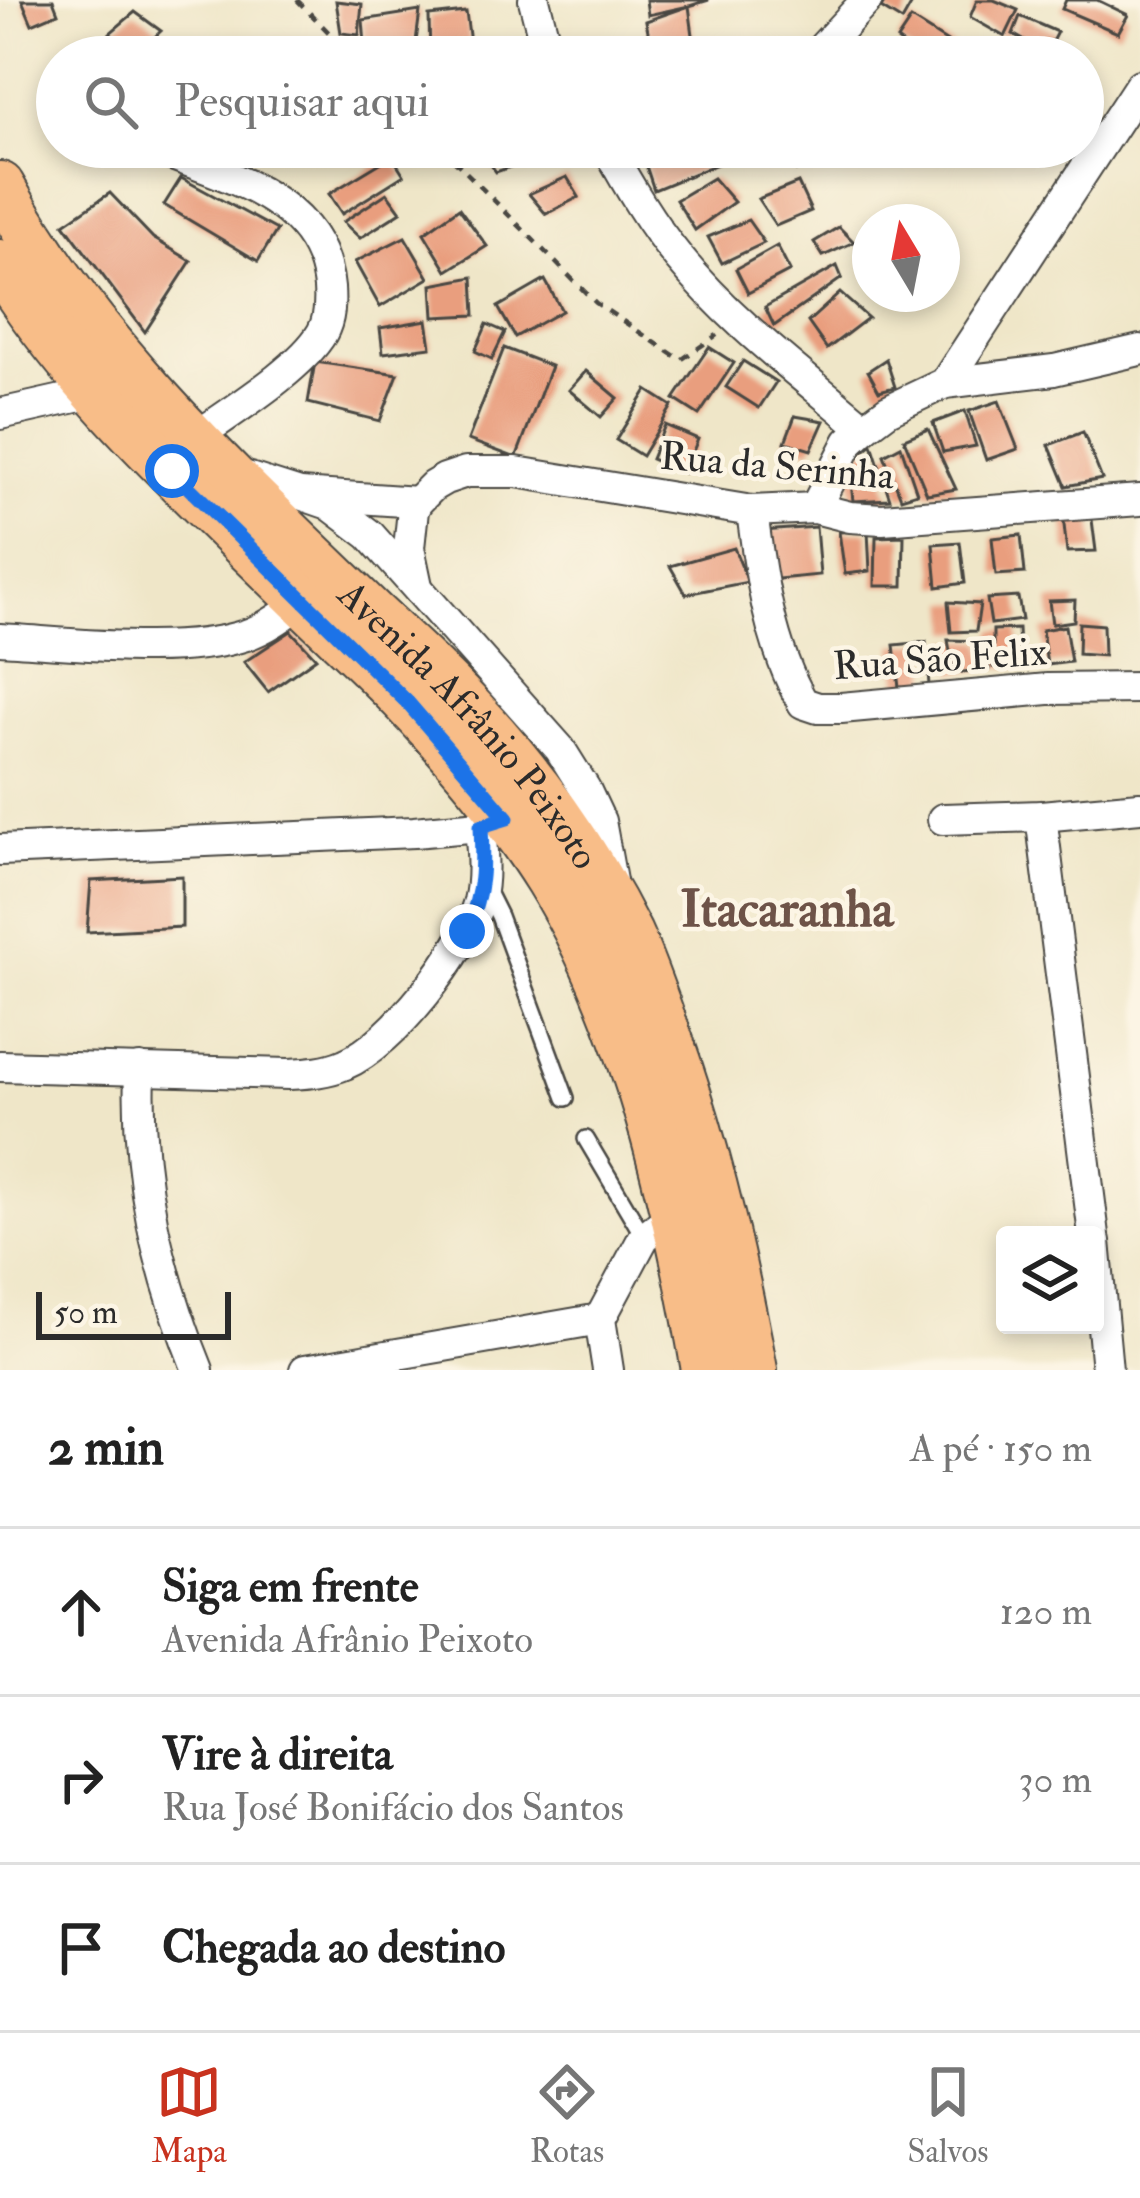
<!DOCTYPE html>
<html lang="pt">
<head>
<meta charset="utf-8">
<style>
	:root { --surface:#fff; --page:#f6f6f6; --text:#222; --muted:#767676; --line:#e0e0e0; --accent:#c8321e }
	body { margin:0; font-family:"IM FELL Double Pica",serif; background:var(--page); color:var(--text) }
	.controls { position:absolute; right:36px; bottom:36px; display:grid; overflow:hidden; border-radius:12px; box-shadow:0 6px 18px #0003 }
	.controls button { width:108px; height:108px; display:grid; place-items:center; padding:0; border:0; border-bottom:3px solid var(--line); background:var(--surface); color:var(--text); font:60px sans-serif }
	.compass { position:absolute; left:852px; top:204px; width:108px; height:108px; border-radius:50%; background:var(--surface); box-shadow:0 6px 18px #0003; rotate:350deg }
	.scale { position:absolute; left:36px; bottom:30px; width:195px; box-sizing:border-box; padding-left:12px; border:6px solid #2b2b2b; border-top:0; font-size:33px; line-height:42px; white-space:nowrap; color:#2b2b2b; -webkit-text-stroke:9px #fcf5e5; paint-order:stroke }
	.stop { position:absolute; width:36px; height:36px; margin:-27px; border:9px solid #1a73e8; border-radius:50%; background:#fff }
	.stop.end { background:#1a73e8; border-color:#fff; box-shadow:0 3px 12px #0008 }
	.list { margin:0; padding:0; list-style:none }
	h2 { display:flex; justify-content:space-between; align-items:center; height:156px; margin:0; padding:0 48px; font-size:51px }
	h2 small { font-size:39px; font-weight:400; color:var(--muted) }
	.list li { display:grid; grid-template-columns:78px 1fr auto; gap:36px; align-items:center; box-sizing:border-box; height:168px; padding:0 48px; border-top:3px solid var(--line) }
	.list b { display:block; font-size:45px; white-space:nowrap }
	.list p { margin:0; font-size:39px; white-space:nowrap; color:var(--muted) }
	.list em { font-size:39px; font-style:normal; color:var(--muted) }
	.icon { flex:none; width:66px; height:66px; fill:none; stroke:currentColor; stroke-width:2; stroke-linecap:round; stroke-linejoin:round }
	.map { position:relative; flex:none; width:1140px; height:1370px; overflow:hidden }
	.search { position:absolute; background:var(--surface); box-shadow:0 6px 18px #0003; left:36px; right:36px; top:36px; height:132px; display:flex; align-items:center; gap:30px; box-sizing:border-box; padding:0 42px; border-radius:66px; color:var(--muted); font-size:45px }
	.sheet { height:660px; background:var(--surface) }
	nav { display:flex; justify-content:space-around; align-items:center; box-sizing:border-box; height:168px; border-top:3px solid var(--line); background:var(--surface); font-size:33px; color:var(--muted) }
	nav a { display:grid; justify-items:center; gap:6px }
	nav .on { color:var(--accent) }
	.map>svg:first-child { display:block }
	.building { fill:#e99e7e }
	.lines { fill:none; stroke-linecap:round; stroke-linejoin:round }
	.service-casing { stroke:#484743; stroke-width:20 }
	.minor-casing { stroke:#484743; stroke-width:34 }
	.primary-casing { stroke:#484743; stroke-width:52 }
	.path { stroke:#484743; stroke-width:4.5; stroke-dasharray:9 9; stroke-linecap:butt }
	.service { stroke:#fff; stroke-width:15 }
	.minor { stroke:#fff; stroke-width:30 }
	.primary { stroke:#f8bd88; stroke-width:48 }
	.route { stroke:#1a73e8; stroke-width:15 }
	.labels { text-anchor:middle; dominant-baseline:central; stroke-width:9; stroke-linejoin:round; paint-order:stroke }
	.street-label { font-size:39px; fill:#2b2b2b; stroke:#fcf5e5 }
	.district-label { font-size:51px; font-weight:bold; fill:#6e5348; stroke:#fcf5e5 }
</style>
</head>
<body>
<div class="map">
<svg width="1140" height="1370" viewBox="0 0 1140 1370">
	<rect width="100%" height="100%" fill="#fcf5e5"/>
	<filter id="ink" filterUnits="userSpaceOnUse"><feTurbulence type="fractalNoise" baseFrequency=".00833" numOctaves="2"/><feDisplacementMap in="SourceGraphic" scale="24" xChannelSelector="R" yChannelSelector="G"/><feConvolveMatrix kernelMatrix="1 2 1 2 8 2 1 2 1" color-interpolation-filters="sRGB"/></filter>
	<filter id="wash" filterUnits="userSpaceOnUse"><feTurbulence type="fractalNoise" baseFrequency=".004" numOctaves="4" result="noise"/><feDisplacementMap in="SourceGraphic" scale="48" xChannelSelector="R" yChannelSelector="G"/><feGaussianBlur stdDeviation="2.7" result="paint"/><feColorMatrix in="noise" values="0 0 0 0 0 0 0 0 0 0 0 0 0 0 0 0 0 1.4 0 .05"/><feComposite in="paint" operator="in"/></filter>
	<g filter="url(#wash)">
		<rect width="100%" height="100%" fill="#efe6c8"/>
		<g id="blocks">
			<g class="building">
				<path d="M22,0h31l5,13 -26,11z"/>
				<path d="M646,0h63l-20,6 7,51h-43l-7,-36 43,-15 -41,9z"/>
				<path d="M886,0h28l-12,21 -21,-13z"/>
				<path d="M977,0h17l24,10 -13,27 -35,-20z"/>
				<path d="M1066,0h31l31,15 -10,18 -56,-24z"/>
				<path d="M336,1l26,3 -3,31 -18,-2z"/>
				<path d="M420,11l-6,46h-48l-3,-37z"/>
				<path d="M135,12l26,19 -28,26 -23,-24z"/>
				<path d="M466,12l5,39 -41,6 -1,-41z"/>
				<path d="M1020,16l37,16 -11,21 -33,-19z"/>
				<path d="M911,19l46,29 -6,9h-31l-23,-17z"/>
				<path d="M486,147h42l8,11 -40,14 -16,-23z"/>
				<path d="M653,147h62l5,16 -66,27 -13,-39z"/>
				<path d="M769,147h39l10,10 -22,14z"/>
				<path d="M392,156l12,19 -62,39 -13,-20z"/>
				<path d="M567,177l12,20 -33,17 -17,-20z"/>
				<path d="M181,178l96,52 -19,31 -94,-56z"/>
				<path d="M713,178l21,24 -39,28 -19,-30z"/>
				<path d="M798,183l13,28 -35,15 -18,-27z"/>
				<path d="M110,193l43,45 38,23 -46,71 -81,-108z"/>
				<path d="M387,193l14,19 -41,26 -17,-16z"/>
				<path d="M459,208l28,38 -40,25 -23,-38z"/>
				<path d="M748,220l16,23 -42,20 -14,-26z"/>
				<path d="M839,227l15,15 -31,14 -9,-14z"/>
				<path d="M405,237l24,41 -49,29 -25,-45z"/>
				<path d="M777,246l13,25 -42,22 -12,-24z"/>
				<path d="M837,266l5,12 -68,48 -9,-19z"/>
				<path d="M473,277l2,38 -41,2 -2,-32z"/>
				<path d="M545,280l17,31 -47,26 -17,-30z"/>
				<path d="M840,293l28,25 -41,31 -19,-27z"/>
				<path d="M427,320l4,27 -48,6 -3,-25z"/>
				<path d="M487,324l18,8 -13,27 -17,-8z"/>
				<path d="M709,347l25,16 -35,52 -25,-16z"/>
				<path d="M504,348l47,18 -35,92 -48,-18z"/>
				<path d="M886,359l9,28 -16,4 -11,-20z"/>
				<path d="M743,361l33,21 -17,26 -33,-21z"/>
				<path d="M315,362l83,12 -18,47 -72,-18z"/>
				<path d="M586,371l32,27 -17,19 -32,-27z"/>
				<path d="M647,390l25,16 -30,50 -26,-16z"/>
				<path d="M999,401l19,48 -32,11 -17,-49z"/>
				<path d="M965,411l11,35 -33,6 -10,-29z"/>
				<path d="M795,416l29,5 -13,29 -26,-8z"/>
				<path d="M665,425l33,14 -14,34 -33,-14z"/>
				<path d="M928,429l28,60 -29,5 -23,-55z"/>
				<path d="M1083,432l19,47 -36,7 -17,-41z"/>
				<path d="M872,444l18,55 -37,2 -4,-38z"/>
				<path d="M901,446l16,47 -16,5 -17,-43z"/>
				<path d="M1091,512l5,39 -29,1 -4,-36z"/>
				<path d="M816,527l4,48 -53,5 -4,-49z"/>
				<path d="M868,531l2,40 -25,3 -6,-42z"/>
				<path d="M1021,535l4,38 -29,2 -4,-37z"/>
				<path d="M904,536l-1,50h-28l1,-49z"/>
				<path d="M960,542l5,41 -28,4 -4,-43z"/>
				<path d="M734,548l14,34 -62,12 -16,-28z"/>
				<path d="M1018,597l4,23 -31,4 -4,-25z"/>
				<path d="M1075,600l-1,21 -22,3 -3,-23z"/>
				<path d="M948,602l32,2 -4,27 -25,1z"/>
				<path d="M1079,623l24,2 1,31 -26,-2z"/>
				<path d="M1065,626l6,36 -24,3 -5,-35z"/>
				<path d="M1018,629l2,39 -27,-1v-37z"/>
				<path d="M291,631l25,27 -48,34 -24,-30z"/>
				<path d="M948,640l34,1 7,28 -35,4z"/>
				<path d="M926,642l3,44 -30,2 -5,-43z"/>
				<path d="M182,876v51l-95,5 4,-51z"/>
			</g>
		</g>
	</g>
	<g filter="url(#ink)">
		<use href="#blocks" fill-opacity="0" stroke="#484743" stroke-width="3"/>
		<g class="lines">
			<defs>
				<g id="service">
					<path d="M485,888l14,28 67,182"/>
					<path d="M586,1139l58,98"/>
				</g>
				<g id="minor">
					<path d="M534,0l10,39 9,18"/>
					<path d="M814,57l53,-57"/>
					<path d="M152,147c72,30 169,49 177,141 1,15 1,31 -7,45 -22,37 -93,80 -129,106"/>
					<path d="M607,147c21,38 43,76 71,110 53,65 122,116 186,171"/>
					<path d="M945,383l109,-13 86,-20"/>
					<path d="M0,414l98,-22"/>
					<path d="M234,473l66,21 117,8"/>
					<path d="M300,494l29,10 41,31 190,214 25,40 15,32 11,60"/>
					<path d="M815,508l34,-66 15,-14 24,-18 57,-27 195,-298"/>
					<path d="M752,511c8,64 18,135 51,192l15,5h23l207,-19 92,-1"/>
					<path d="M417,586l-8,-38 4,-38 4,-8 16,-16 12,-7 21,-7h50l236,39 63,-3 35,9 32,2 258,-19"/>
					<path d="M0,639c71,4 179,18 246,-4 21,-7 39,-21 57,-34"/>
					<path d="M1041,816l53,419"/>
					<path d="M943,819l98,-3 99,-9"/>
					<path d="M0,850l414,-18 66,-6 16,-5"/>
					<path d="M0,1066l289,8c19,-1 38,-2 56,-10 48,-20 120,-113 134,-163 6,-24 3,-51 1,-75"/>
					<path d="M140,1069c-4,109 17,200 58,301"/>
					<path d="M1095,1241l12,129"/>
					<path d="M305,1370l295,-51"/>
					<path d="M608,1370l-8,-51 44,-82 20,-15 11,-4"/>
				</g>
				<g id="primary">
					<path id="s1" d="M0,186c93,168 238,298 374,430 31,29 63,58 92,89 63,66 121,147 162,229 15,33 27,68 39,102 39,108 65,221 86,334"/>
					<path d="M0,264c79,128 197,232 303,337 35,34 71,66 104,101 52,55 102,113 142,177 87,140 129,330 157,491"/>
				</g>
			</defs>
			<use href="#service" class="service-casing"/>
			<use href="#minor" class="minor-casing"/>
			<use href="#primary" class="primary-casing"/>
			<g class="path">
				<path d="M297,0l56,57"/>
				<path d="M441,147l155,156 85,57 36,-25"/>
			</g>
			<use href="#service" class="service"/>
			<use href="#minor" class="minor"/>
			<use href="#primary" class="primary"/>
		</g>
	</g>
	<g class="lines" filter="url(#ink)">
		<path class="route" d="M172,471l235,231 100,116 -26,8c2,43 2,64 -14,105"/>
	</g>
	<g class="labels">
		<g class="street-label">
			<text transform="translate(777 466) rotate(5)">Rua da Serinha</text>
			<text transform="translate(940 659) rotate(-4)">Rua São Felix</text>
			<text stroke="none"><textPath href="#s1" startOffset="717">Avenida Afrânio Peixoto</textPath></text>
		</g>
		<g class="district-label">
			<text x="787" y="910">Itacaranha</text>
		</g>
	</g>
</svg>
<div class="controls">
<button><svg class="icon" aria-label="layers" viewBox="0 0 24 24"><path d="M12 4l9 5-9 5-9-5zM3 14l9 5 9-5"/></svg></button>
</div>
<svg class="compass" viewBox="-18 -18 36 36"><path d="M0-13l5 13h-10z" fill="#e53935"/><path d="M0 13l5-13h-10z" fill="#767676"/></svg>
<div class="scale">50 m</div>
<div class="stop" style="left:172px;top:471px"></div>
<div class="stop end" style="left:467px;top:931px"></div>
<div class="search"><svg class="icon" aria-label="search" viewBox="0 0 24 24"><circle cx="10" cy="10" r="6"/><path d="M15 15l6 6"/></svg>Pesquisar aqui</div>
</div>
<section class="sheet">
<h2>2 min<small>A pé · 150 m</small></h2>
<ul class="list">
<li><svg class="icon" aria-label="ahead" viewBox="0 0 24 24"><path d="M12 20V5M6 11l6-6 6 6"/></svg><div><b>Siga em frente</b><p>Avenida Afrânio Peixoto</p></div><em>120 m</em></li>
<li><svg class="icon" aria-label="right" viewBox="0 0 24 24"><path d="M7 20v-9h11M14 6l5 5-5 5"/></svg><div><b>Vire à direita</b><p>Rua José Bonifácio dos Santos</p></div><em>30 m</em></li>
<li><svg class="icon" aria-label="arrive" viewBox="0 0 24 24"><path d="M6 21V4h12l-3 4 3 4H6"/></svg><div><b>Chegada ao destino</b></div></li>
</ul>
</section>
<nav>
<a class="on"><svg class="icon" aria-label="map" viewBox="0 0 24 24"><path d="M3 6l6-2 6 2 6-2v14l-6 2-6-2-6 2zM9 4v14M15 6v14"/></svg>Mapa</a>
<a><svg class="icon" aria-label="directions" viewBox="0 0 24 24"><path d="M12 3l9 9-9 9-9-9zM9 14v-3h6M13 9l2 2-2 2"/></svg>Rotas</a>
<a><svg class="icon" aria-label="saved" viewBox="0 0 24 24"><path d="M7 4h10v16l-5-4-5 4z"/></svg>Salvos</a>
</nav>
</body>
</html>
